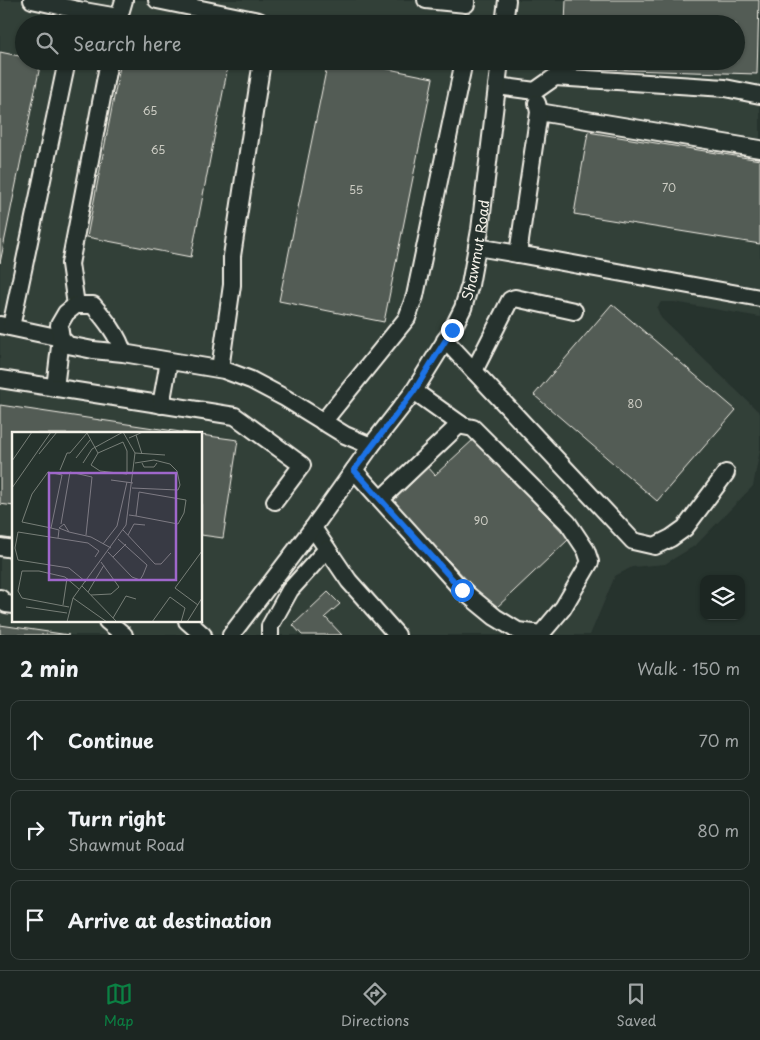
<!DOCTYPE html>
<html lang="en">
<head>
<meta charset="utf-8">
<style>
	:root { --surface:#1c2622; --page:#252e2a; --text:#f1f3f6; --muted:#a0a5a5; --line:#3a4340; --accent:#0b8043 }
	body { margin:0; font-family:"Playpen Sans",sans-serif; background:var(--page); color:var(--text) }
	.controls { position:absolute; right:15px; bottom:15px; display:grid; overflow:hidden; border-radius:10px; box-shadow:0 1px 4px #0004 }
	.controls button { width:45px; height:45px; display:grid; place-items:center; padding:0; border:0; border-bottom:1px solid var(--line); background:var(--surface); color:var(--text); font:25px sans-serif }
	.stop { position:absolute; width:15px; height:15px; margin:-11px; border:4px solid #1a73e8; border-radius:50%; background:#fff }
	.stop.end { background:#1a73e8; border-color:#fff; box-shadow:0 1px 5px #0008 }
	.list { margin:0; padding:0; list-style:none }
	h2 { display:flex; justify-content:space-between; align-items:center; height:65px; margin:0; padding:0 20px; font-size:21px }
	h2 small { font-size:16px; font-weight:400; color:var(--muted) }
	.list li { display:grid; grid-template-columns:32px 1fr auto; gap:15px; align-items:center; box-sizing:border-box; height:80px; margin:0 10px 10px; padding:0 10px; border:1px solid var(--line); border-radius:10px }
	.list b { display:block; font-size:19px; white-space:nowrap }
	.list p { margin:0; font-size:16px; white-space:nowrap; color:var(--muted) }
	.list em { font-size:16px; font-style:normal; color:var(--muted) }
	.icon { flex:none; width:28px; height:28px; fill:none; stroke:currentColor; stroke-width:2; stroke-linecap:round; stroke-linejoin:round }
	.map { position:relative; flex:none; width:760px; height:635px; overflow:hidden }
	.search { position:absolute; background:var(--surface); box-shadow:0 1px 4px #0004; left:15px; right:15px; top:15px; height:55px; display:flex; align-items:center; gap:12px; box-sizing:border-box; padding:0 18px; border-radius:28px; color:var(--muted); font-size:19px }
	.sheet { height:335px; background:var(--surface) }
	nav { display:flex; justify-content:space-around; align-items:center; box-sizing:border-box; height:70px; border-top:1px solid var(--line); background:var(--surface); font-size:14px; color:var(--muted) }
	nav a { display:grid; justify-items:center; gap:2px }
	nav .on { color:var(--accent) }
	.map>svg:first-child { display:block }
	.built { fill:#333f39; fill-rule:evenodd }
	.building { fill:#525c55; stroke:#f4f1e8 }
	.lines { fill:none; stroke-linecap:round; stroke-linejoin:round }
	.minor-casing { stroke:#f4f1e8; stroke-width:20 }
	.minor { stroke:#26332d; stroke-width:16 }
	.route { stroke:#1a73e8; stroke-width:6 }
	.labels { text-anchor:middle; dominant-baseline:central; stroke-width:4; stroke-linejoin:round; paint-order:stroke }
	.number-label { font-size:11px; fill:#ccccc3 }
	.street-label { font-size:14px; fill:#f4f1e8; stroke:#26332d }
	.inset-road { fill:none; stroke:#787f78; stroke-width:1 }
	.view { fill:#9f67cb; fill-opacity:0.15; stroke:#9f67cb; stroke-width:2.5 }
	.inset-edge { fill:none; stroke:#f4f1e8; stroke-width:2.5 }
</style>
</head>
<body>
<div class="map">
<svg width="760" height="635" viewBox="0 0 760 635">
	<rect width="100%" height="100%" fill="#26332d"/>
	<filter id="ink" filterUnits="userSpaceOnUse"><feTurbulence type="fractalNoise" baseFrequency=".02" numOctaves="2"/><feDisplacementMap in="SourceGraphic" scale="10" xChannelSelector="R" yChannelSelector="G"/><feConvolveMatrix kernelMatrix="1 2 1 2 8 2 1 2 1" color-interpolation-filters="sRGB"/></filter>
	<g filter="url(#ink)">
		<path class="built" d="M0,0h760v317l-86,-15h-13l-4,6 4,10 99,95v37l-7,36 -57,59 -31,19 -33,3 -17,9 -25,59h-590zM24,24h712v37h-712zM14,434h187v187h-187z"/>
		<g class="building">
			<path d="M566,0h193l-2,74 -193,-6v-7h172v-37h-171z"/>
			<path d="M129,21l15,3h-16z"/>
			<path d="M0,52l24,5v4h17l-41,202z"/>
			<path d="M121,61h108l-38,196 -104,-20z"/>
			<path d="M328,61h21l84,17 -49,244 -105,-21z"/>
			<path d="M588,132l172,28v84l-186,-30z"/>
			<path d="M612,304l124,106 -79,91 -123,-106z"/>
			<path d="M0,405l194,29h-180v72l-14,-2z"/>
			<path d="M201,435l37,5 -15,98 -22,-3z"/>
			<path d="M474,439l95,100 -74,70 -103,-107 36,-35 7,8z"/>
			<path d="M328,592l12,12 -15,13 17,18h-40l-9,-10z"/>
			<path d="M0,625l69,10h-69z"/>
		</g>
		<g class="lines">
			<defs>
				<g id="minor">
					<path d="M32,0l46,10 -3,14"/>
					<path d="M157,0l102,21v3"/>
					<path d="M426,0l40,4v-4"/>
					<path d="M78,10l40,7"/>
					<path d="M117,24l7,-24"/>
					<path d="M504,24l3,-24"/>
					<path d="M497,86l38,5 20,-14 170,11 35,7"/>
					<path d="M539,112l221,37"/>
					<path d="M477,247l41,7 21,-142 -2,-9"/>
					<path d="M518,254l242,44"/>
					<path d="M76,305l-6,-41 39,-203"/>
					<path d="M0,325l61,13 -6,50"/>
					<path d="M11,327l56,-266"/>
					<path d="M445,340l188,201 22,5 16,-8 14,-10 41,-55"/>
					<path d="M123,353l-30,-3 -25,-5 -7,-7 -2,-13 7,-12 10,-8h17c11,13 26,31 30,48l101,17 27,10 34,18 60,37 26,11"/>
					<path d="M220,369l12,-84v-29l30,-195"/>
					<path d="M474,371l36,-71 5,-2 59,13"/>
					<path d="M0,379l235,37 67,49 -27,36"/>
					<path d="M161,405l8,-44"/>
					<path d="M323,422l84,-104 8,-22 49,-235"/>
					<path d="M354,470l108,120 33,27 23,14 23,3 22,-26 27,-46 -4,-12 -18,-27 -95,-95 -10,-2 -49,-35"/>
					<path d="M381,499l79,-75"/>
					<path d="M313,528l36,53 48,54"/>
					<path d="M0,547l14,2"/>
					<path d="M0,598l6,6 8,1"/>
					<path d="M107,621l17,14"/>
					<path d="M187,621l16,14"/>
					<path id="s1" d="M231,635l84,-110 56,-79 43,-55 38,-61 11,-22 7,-23 10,-55 20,-169"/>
					<path d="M270,635v-9l20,-36 37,-41"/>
				</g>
			</defs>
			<use href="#minor" class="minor-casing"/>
			<use href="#minor" class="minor"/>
		</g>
	</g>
	<g class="lines" filter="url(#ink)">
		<path class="route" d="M452,330l-38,61 -60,79 108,120"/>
	</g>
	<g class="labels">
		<g class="number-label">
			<text x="150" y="110">65</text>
			<text x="158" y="149">65</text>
			<text x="669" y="187">70</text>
			<text x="356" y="189">55</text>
			<text x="635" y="403">80</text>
			<text x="481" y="520">90</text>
		</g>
		<g class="street-label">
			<text stroke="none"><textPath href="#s1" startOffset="461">Shawmut Road</textPath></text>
		</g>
	</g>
	<g transform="translate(12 432)">
		<rect width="190" height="190" fill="#26332d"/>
		<path class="inset-road" d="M75,1l11,20M124,3l6,19M117,6l14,-6M111,10l4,9v23l-27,-3 -9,-6 7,-12zM123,21l30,2M27,22l18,-22M64,26l14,-18M0,29l20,-29M130,31l2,4h10l3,-4M48,38l7,-17h3l17,-20M99,48l22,3M0,56l39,-56M120,56l46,2 2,-5 -3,-14 -7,-7 -16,-4 -19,3M117,83l7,1 3,-24M124,84l42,8 6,-11 2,-13 -47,-8M49,92l9,-52 22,5 -6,58M39,96l11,-53 -14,-3 -16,22 -10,28 29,6 8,2 -1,8M111,98l32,34h6l10,-11M57,100l-10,-4 5,-4 5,8 22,5 20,11M116,103l6,-11 11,1M91,112l14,-18 10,-44M96,120l24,25 8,3 3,-5 4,-10 -29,-26M101,125l13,-13M74,150l-17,-14 -51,-8 -3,-12 3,-16 70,11 11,8 -4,6M70,154l35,36M76,160l16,-27M79,163l20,-1 8,-7 -18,-25M61,166l34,24M51,173l4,-27M186,173l-23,-17 27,-37M14,175l41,6M57,175l-47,-9 -4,-7 4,-20h17l26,6 14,12M101,186l13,-22 10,3M55,190l6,-24 53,-73 9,-72 -12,-21 -31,17 -9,14M140,190l18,-25 15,11 -4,14M175,190l15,-24"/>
		<path class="view" d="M37,41h127v107h-127z"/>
		<rect width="190" height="190" class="inset-edge"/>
	</g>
</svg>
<div class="controls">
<button><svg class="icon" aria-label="layers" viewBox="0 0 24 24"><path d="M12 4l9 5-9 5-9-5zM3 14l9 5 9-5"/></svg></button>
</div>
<div class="stop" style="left:462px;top:590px"></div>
<div class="stop end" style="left:452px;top:330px"></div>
<div class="search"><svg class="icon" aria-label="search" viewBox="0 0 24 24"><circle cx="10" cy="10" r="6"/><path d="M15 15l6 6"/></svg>Search here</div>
</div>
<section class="sheet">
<h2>2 min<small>Walk · 150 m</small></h2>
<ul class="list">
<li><svg class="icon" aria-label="ahead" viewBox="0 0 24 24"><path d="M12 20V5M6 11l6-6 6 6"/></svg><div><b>Continue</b></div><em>70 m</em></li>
<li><svg class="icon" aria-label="right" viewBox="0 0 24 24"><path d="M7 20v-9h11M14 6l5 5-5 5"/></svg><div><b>Turn right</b><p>Shawmut Road</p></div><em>80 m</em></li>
<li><svg class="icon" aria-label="arrive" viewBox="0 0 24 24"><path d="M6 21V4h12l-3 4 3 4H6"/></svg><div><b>Arrive at destination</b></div></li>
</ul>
</section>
<nav>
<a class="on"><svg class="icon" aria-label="map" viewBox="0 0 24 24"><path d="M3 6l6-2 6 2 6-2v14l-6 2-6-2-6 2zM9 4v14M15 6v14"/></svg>Map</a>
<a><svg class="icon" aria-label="directions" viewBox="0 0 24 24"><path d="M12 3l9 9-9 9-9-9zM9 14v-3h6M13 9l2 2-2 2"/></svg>Directions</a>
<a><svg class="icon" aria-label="saved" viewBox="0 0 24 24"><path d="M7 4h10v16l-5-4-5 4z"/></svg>Saved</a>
</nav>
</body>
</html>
